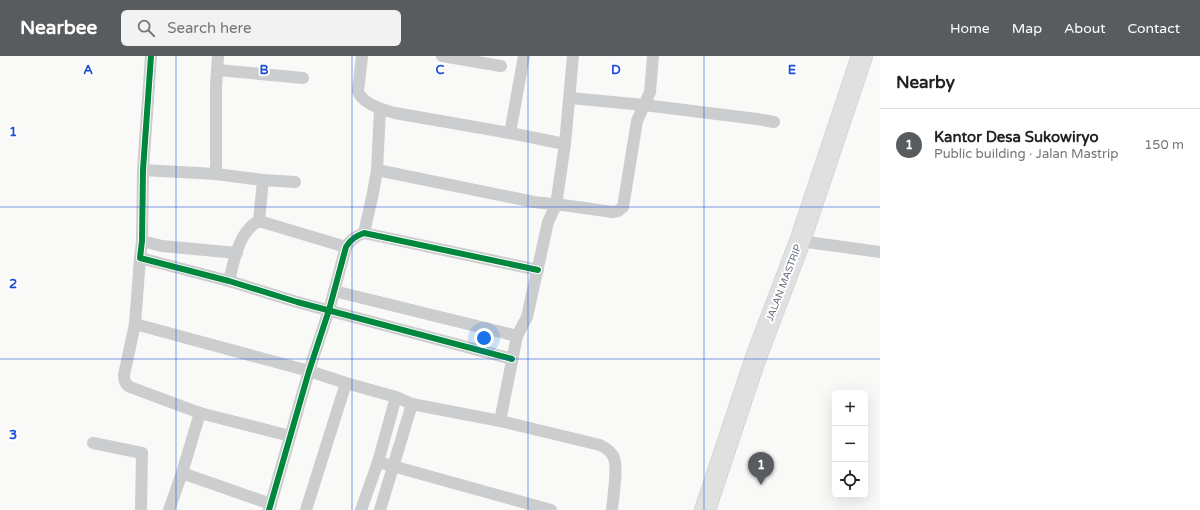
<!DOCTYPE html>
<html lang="en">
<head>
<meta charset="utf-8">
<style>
	:root { --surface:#fff; --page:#f2f2f2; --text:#222; --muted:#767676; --line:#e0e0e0; --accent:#585c5f }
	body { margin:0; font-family:"Varela Round",sans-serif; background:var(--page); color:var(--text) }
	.controls { position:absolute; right:12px; bottom:12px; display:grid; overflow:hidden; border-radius:6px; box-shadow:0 4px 16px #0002 }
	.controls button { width:36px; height:36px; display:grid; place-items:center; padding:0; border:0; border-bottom:1px solid var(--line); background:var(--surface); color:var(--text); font:20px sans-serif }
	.you { position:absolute; left:484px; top:282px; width:14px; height:14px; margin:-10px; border:3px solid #fff; border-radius:50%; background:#1a73e8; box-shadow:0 0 0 6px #1a73e833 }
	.badge { display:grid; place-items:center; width:26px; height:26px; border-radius:50%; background:var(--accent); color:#fff; font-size:13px; font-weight:700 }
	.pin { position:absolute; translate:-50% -33px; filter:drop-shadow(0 1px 2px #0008) }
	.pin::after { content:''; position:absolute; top:21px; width:14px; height:12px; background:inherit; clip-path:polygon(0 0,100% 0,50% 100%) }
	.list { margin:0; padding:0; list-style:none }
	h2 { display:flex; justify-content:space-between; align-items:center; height:52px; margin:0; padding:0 16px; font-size:17px }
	h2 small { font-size:13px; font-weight:400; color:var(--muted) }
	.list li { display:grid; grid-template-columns:26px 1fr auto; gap:12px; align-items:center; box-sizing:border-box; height:72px; padding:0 16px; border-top:1px solid var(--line) }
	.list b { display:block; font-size:15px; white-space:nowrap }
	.list p { margin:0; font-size:13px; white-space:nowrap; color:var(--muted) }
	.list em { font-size:13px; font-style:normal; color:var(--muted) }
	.icon { flex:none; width:22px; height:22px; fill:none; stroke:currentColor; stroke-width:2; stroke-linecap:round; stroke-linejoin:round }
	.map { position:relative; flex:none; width:880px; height:454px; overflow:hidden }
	header { display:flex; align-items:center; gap:24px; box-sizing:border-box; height:56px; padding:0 20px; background:var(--accent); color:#fff }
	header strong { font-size:19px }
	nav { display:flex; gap:22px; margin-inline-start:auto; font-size:14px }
	.search { width:280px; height:36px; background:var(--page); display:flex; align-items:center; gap:10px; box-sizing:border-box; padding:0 14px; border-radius:6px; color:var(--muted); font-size:15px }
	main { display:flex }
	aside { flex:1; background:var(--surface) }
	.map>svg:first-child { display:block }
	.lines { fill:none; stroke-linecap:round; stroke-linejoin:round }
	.primary-casing { stroke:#d5d6d6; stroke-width:22 }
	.minor { stroke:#cccdce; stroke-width:12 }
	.primary { stroke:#e0e0e1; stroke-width:20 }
	.cycleway-casing { stroke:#fff; stroke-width:8 }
	.cycleway { stroke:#00873e; stroke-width:6 }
	.grid { fill:none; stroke:#1d4ed8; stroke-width:1; stroke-opacity:0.55 }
	.labels { text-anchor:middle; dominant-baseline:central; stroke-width:4; stroke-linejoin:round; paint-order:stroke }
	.street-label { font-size:10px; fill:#68737f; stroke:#fff }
	.grid-label { font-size:13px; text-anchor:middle; font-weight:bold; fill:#1d4ed8; stroke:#fff; stroke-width:4; stroke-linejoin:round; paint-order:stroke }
</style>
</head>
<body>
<header>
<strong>Nearbee</strong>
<div class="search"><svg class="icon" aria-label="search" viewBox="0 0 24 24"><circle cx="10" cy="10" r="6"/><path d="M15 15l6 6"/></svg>Search here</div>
<nav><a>Home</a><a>Map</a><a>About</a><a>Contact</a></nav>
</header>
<main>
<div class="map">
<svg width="880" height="454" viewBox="0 0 880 454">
	<rect width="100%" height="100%" fill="#f9f9f8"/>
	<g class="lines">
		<defs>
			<path id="primary" d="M705,454l50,-150 45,-119 62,-185"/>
		</defs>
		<use href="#primary" class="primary-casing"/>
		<g class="minor">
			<path d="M151,0l-8,114 -1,71 -2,17 89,23 68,21 215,57"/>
			<path d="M362,0l-4,35c4,13 25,19 37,22l115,20 55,11"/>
			<path d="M442,0l59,10"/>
			<path d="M218,14l85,8"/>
			<path d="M570,42l74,7 113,14 17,3"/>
			<path d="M510,77l14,-77"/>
			<path d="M143,114l73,4 47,6 -4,41c-4,2 -8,5 -10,8 -12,12 -16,36 -20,52"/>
			<path d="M377,114l157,32 36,4 43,6 5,-1 5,-4 14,-86 13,-29 3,-36"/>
			<path d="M216,118v-88l2,-30"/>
			<path d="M263,124l32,2"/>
			<path d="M259,165l87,26"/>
			<path d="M364,177l9,-40 4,-23 3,-61"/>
			<path d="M142,185l20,5 75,7"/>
			<path d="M800,185l80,11"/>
			<path d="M140,202l-5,66 -11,51c0,6 1,9 6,12l70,26 90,23"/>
			<path d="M334,235l183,45"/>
			<path d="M135,268l174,47 37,12 50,14 16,7 88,17 100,24c6,3 12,7 14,13 4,10 -1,40 -2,52"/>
			<path d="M500,365l17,-85 10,-19 21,-95 8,-17 9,-61 8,-88"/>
			<path d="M93,387l49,10 -1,57"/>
			<path d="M378,406l173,48"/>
			<path d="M182,417l89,31"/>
			<path d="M169,454l13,-37 18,-60"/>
			<path d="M269,454l40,-139 20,-61 17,-63c5,-8 10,-11 18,-14l174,37"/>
			<path d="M306,454l40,-127"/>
			<path d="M361,454l17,-48 18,-65"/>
			<path d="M380,454l32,-106"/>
		</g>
		<use href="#primary" class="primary"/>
		<defs>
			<g id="cycleway">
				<path d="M151,0l-8,114 -1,71 -2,17 89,23 68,21 215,57"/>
				<path d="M269,454l40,-139 20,-61 17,-63c5,-8 10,-11 18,-14l174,37"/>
			</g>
		</defs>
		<use href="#cycleway" class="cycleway-casing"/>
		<use href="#cycleway" class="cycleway"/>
	</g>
	<path class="grid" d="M176,0v454M352,0v454M528,0v454M704,0v454M0,151h880M0,303h880"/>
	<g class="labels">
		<g class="street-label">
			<text transform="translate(784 227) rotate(-69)">JALAN MASTRIP</text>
		</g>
	</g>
	<g class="grid-label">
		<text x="88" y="18">A</text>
		<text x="264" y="18">B</text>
		<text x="440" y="18">C</text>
		<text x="616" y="18">D</text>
		<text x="792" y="18">E</text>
		<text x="13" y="80">1</text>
		<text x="13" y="232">2</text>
		<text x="13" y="383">3</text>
	</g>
</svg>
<div class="controls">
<button>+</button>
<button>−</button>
<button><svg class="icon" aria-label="locate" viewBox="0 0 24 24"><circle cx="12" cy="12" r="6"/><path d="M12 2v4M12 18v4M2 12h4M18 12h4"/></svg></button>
</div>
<div class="you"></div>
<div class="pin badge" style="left:761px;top:429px">1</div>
</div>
<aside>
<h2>Nearby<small></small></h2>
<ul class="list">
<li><span class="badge">1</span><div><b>Kantor Desa Sukowiryo</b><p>Public building · Jalan Mastrip</p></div><em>150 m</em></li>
</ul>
</aside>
</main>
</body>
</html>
